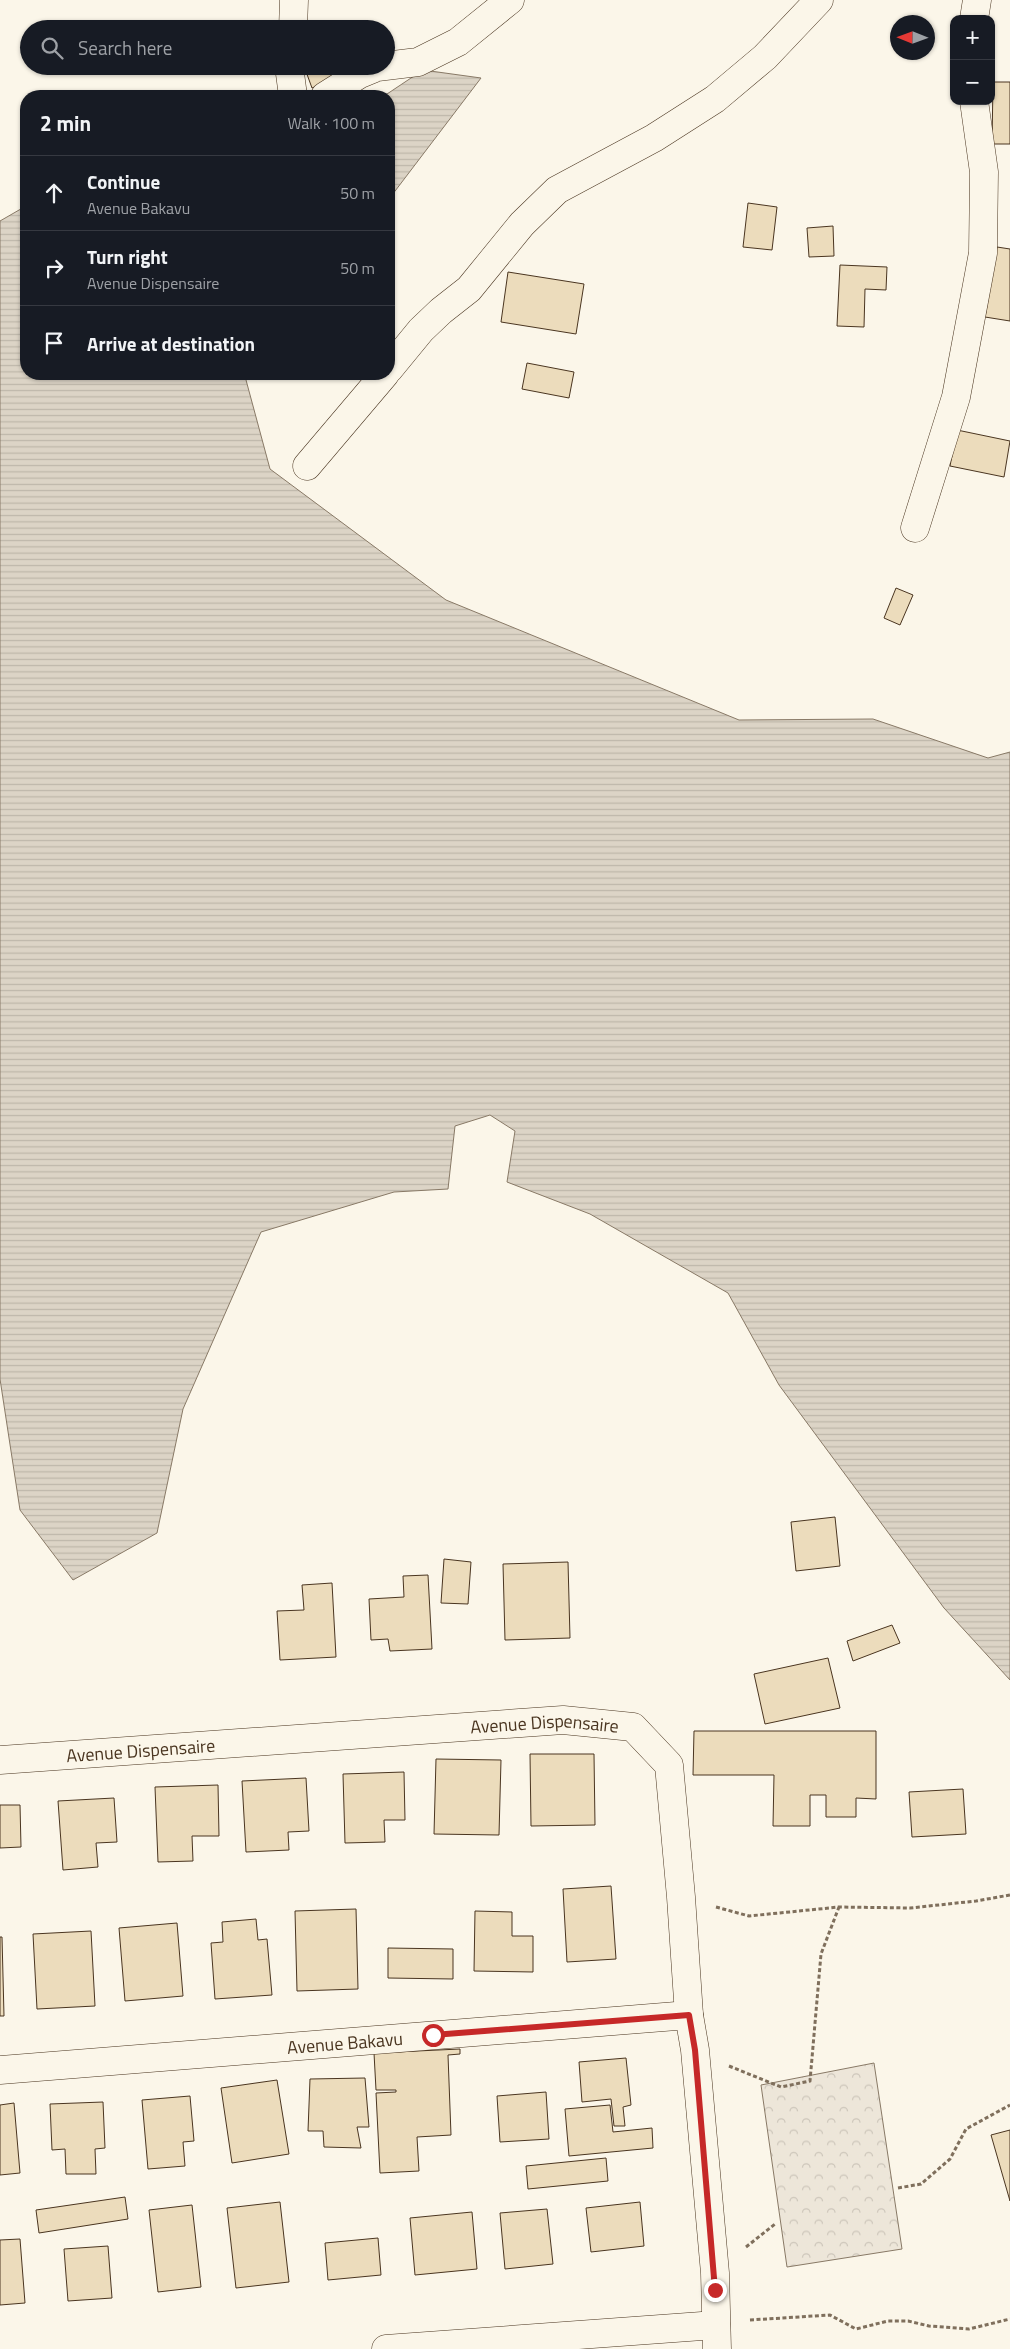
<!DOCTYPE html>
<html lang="en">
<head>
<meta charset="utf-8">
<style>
	:root { --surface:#171b24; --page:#20242c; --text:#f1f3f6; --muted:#9ea1a6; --line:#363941 }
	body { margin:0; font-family:"Titillium Web",sans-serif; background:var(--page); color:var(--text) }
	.controls { position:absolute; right:15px; top:15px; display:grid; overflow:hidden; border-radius:10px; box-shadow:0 1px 4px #0004 }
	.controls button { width:45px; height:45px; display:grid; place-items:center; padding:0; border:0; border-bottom:1px solid var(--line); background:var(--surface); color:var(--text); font:25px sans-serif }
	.compass { position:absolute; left:890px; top:15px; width:45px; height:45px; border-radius:50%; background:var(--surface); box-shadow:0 1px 4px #0004; rotate:271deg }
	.stop { position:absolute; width:15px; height:15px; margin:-11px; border:4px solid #c62828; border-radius:50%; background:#fff }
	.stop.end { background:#c62828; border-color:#fff; box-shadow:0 1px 5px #0008 }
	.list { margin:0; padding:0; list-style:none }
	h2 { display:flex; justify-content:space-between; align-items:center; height:65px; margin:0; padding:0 20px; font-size:21px }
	h2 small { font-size:16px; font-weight:400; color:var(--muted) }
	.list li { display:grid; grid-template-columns:32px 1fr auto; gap:15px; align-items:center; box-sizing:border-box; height:75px; padding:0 20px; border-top:1px solid var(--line) }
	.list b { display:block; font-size:19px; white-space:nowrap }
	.list p { margin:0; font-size:16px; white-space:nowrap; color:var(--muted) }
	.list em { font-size:16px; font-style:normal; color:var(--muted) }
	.icon { flex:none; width:28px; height:28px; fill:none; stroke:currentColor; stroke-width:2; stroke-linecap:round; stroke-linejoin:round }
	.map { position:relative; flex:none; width:1010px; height:2349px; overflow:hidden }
	.search { position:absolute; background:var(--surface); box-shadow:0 1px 4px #0004; left:20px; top:20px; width:375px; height:55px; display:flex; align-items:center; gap:12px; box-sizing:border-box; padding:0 18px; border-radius:28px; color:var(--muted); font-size:19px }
	.panel { position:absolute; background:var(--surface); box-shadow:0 1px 4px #0004; left:20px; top:90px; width:375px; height:290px; border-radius:20px }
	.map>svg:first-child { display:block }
	.forest { fill:url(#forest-crowns); stroke:#887966 }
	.water { fill:url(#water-rules); stroke:#887966 }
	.building { fill:#ecdcbc; stroke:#4a3520 }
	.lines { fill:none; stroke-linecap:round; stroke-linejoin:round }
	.street-casing { stroke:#4a3520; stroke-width:29 }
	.path { stroke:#7f6f5c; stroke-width:3; stroke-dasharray:4 2.5; stroke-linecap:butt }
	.street { stroke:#fbf6e9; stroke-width:28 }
	.route { stroke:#c62828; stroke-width:6 }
	.labels { text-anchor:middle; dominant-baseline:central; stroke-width:4; stroke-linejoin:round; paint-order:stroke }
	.street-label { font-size:18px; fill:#4a3520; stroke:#fbf6e9 }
</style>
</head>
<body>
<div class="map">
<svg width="1010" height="2349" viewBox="0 0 1010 2349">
	<defs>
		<pattern id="forest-crowns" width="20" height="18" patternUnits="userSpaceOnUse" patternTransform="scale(1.25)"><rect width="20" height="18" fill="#ede6d9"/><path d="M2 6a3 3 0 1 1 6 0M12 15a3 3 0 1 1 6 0" fill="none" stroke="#cdc6ba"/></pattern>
		<pattern id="water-rules" width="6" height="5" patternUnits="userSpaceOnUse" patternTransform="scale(1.25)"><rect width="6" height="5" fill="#dcd4c6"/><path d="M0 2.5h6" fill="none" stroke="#beb7aa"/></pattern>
	</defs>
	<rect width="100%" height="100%" fill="#fbf6e9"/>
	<path class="forest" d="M874,2063l28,186 -115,18 -26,-182z"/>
	<g class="water">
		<path d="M423,70l58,8 -92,121v-103h-5z"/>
		<path d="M26,206v168h224l-4,6 24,89 176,131 293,120 134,-1 115,39 22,-6v928l-66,-72 -165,-223 -51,-92 -138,-79 -83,-32 8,-51 -25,-16 -35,11 -7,63 -54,3 -133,40 -78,177 -26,124 -84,47 -53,-70 -20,-131v-1158z"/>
	</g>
	<g class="building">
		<path d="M304,66h41l3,7 -36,15z"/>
		<path d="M993,82h17v62h-18z"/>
		<path d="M748,203l29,4 -5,43 -29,-3z"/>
		<path d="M833,226l1,30 -25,1 -2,-29z"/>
		<path d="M997,247l13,2v72l-25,-4z"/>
		<path d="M840,265l47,2 -1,23 -21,-1 -1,38 -27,-1z"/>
		<path d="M508,272l76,12 -8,50 -75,-12z"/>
		<path d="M527,363l47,9 -5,26 -47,-9z"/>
		<path d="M957,430l53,11 -6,36 -54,-11z"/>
		<path d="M896,588l17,7 -13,30 -16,-7z"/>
		<path d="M835,1517l5,49 -44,5 -5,-49z"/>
		<path d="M444,1559l27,3 -3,42 -27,-1z"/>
		<path d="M568,1562l2,76 -65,2 -2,-76z"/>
		<path d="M428,1575l4,74 -42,2 -2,-12 -17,1 -2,-41 35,-2 -1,-21z"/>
		<path d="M332,1583l4,74 -56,3 -3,-49 27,-1 -2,-25z"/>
		<path d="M892,1625l8,18 -47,18 -6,-20z"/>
		<path d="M828,1658l12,50 -75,16 -11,-50z"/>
		<path d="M694,1731h182v68l-20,-1v19h-30v-22h-16v31h-37l1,-51h-81z"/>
		<path d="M530,1754h64l1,71 -64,1z"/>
		<path d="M436,1759l65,1 -2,75 -65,-1z"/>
		<path d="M404,1772l1,48h-21l1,22 -40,1 -2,-69z"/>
		<path d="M306,1778l3,53 -21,1 1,18 -43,2 -4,-71z"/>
		<path d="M218,1785l1,51h-27l1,25 -35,1 -3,-75z"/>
		<path d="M963,1789l3,45 -54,3 -3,-45z"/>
		<path d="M114,1798l3,44 -21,1 2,24 -35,3 -5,-69z"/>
		<path d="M0,1805h20l1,42 -21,1z"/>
		<path d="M611,1886l5,73 -49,3 -4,-73z"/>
		<path d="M356,1909l2,80 -61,2 -2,-80z"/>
		<path d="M475,1911l37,1v24h21v36l-59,-1z"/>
		<path d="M256,1919l2,21 9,-1 5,56 -57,4 -4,-56 12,-1 -1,-20z"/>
		<path d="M177,1923l6,73 -58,5 -6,-73z"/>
		<path d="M91,1931l4,75 -58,3 -4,-75z"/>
		<path d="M0,1937h2l2,79h-4z"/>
		<path d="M388,1948l65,1v30l-65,-1z"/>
		<path d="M460,2049v5l-12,1 3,80 -34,2 2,34 -39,2 -4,-80 20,-1v-2h-20l-2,-37z"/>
		<path d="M626,2058l5,47 -8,2 2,19h-11l-3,-27 -29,3 -3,-40z"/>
		<path d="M365,2078l4,49h-12l4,21 -37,-1 -1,-16h-15l2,-52z"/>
		<path d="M277,2080l12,74 -57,9 -11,-75z"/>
		<path d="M546,2092l3,47 -49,3 -3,-46z"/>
		<path d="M190,2096l4,45 -11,1 2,24 -37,3 -6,-69z"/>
		<path d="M103,2102l2,46 -10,1 1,25h-30l-1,-25 -13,1 -2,-46z"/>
		<path d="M14,2103l6,70 -20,2v-70z"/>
		<path d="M610,2105l3,27 39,-4 1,20 -84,8 -4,-47z"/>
		<path d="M1010,2130v71l-19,-66z"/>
		<path d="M606,2158l2,23 -80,8 -2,-23z"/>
		<path d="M125,2197l3,22 -89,14 -3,-23z"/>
		<path d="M280,2202l9,80 -53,6 -9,-80z"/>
		<path d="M640,2202l4,44 -53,6 -5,-44z"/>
		<path d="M192,2205l9,82 -43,5 -9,-82z"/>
		<path d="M547,2209l6,55 -48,5 -5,-56z"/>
		<path d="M472,2212l5,57 -62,6 -5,-57z"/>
		<path d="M378,2238l3,37 -53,5 -3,-37z"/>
		<path d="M20,2239l5,64 -25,2v-65z"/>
		<path d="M108,2246l4,52 -44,3 -4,-52z"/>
	</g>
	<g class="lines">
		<defs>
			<g id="street">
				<path d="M974,19l3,-19"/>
				<path d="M293,29l1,-29"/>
				<path d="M289,66l4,30"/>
				<path d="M325,96l35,-22 17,-7 41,-5 40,-20 52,-42"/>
				<path d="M389,369l32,-39 20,-19 28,-22 53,-65 35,-34 97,-52 61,-39 50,-42 54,-57"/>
				<path d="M307,466l78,-92"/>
				<path d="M915,528l41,-131 27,-144 1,-81 -10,-71"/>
				<path id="s1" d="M0,1760l563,-40 70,7 36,38 12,132 8,118 6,35 20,223 2,76"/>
				<path id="s2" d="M0,2070l689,-55"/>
				<path d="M386,2349l330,-24"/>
			</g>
		</defs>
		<use href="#street" class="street-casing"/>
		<g class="path">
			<path d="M716,1907l33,9 90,-9 71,1 66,-7 34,-6"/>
			<path d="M729,2066l52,21 29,-6 11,-127 18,-47"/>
			<path d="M898,2188l23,-4 29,-25 16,-30 44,-24"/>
			<path d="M746,2247l29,-23"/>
			<path d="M750,2320l80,-5 26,14 32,-8h20l21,5 40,3 41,-10"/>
		</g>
		<use href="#street" class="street"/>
	</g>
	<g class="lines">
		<path class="route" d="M433,2035l256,-20 6,35 20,240"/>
	</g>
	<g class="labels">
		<g class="street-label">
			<text stroke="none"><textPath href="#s1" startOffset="546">Avenue Dispensaire</textPath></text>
			<text stroke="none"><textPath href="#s1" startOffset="141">Avenue Dispensaire</textPath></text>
			<text stroke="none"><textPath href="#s2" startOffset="346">Avenue Bakavu</textPath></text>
		</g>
	</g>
</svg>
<div class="controls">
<button>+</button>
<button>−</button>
</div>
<svg class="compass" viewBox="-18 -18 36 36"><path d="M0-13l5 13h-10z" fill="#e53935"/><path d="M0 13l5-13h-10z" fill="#9ea1a6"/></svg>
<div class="stop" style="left:433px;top:2035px"></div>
<div class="stop end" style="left:715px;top:2290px"></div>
<div class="search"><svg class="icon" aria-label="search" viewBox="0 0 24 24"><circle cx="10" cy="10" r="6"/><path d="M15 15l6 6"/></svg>Search here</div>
<section class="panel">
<h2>2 min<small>Walk · 100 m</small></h2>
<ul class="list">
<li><svg class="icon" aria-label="ahead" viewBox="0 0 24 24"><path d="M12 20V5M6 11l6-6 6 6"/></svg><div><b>Continue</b><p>Avenue Bakavu</p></div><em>50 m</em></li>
<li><svg class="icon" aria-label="right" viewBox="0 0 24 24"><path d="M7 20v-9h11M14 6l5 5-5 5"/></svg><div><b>Turn right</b><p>Avenue Dispensaire</p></div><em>50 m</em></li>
<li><svg class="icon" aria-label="arrive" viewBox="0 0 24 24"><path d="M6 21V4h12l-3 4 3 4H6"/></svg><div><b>Arrive at destination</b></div></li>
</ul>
</section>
</div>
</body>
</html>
